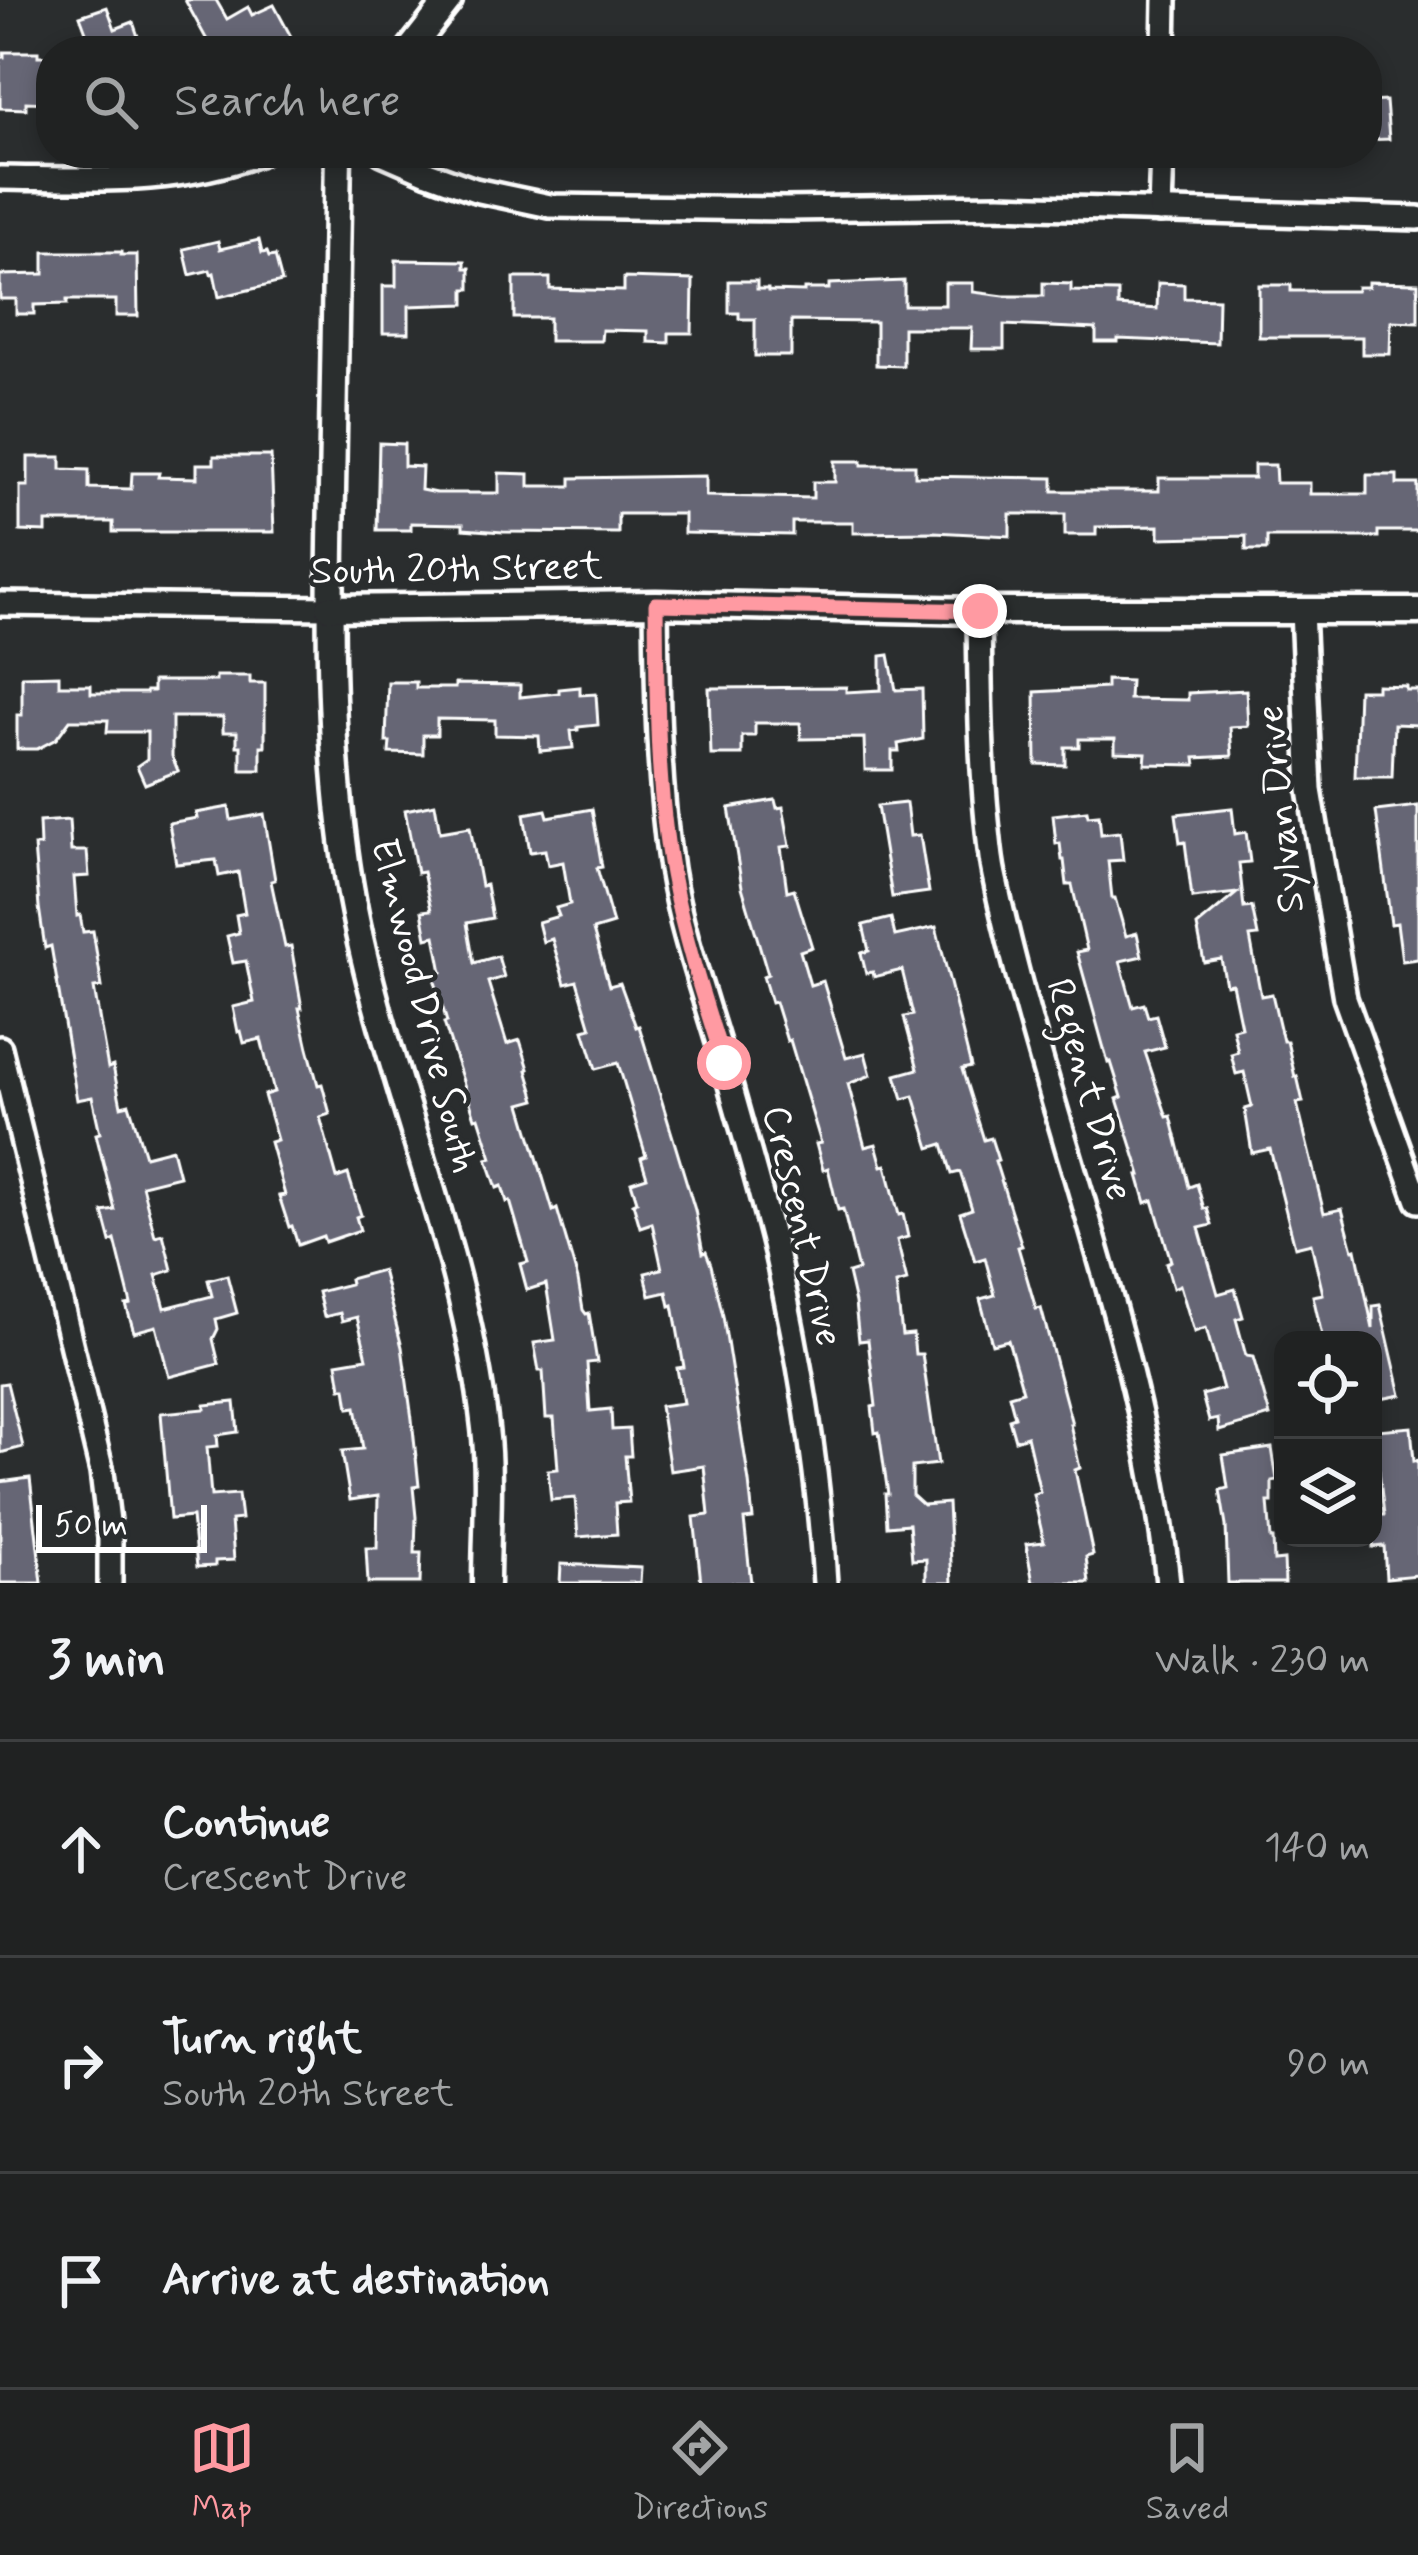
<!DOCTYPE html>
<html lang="en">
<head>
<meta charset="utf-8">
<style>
	:root { --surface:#202222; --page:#2d2f2f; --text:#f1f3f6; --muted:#a2a4a5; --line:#3d3f40; --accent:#ff9aa2 }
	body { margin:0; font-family:Mynerve,sans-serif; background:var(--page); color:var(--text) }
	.controls { position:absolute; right:36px; bottom:36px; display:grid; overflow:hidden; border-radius:24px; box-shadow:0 6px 18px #0003 }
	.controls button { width:108px; height:108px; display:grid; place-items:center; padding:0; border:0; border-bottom:3px solid var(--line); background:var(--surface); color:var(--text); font:60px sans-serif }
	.scale { position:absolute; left:36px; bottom:30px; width:171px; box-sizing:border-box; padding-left:12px; border:6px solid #fff; border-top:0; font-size:33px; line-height:42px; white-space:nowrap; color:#fff; -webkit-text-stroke:9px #2a2d2e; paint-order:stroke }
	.stop { position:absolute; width:36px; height:36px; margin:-27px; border:9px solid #ff9aa2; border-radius:50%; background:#fff }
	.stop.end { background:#ff9aa2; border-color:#fff; box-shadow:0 3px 12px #0008 }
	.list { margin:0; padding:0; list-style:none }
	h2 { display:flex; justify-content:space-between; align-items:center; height:156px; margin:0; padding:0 48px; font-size:51px }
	h2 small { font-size:39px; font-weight:400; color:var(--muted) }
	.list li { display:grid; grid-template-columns:78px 1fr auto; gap:36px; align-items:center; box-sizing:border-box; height:216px; padding:0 48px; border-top:3px solid var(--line) }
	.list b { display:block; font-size:45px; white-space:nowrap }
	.list p { margin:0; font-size:39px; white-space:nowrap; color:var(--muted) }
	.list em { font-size:39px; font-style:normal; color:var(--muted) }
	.icon { flex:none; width:66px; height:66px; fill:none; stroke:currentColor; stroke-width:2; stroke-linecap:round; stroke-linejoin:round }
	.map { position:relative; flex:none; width:1418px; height:1583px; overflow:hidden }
	.search { position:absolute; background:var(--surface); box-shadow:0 6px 18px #0003; left:36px; right:36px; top:36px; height:132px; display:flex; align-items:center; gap:30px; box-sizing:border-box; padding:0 42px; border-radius:48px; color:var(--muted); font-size:45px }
	.sheet { height:804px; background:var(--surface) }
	nav { display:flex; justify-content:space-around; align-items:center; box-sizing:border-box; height:168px; border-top:3px solid var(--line); background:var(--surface); font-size:33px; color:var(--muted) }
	nav a { display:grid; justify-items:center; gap:6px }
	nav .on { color:var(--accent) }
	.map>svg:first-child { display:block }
	.building { fill:#666675; stroke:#fff; stroke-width:3 }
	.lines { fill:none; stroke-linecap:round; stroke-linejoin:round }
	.minor-casing { stroke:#fff; stroke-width:30 }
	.tertiary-casing { stroke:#fff; stroke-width:33 }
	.minor { stroke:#2a2d2e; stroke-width:21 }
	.tertiary { stroke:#2a2d2e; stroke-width:24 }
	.route { stroke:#ff9aa2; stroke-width:15 }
	.labels { text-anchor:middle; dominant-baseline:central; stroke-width:9; stroke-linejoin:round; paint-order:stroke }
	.street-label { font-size:39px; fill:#fff; stroke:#2a2d2e }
</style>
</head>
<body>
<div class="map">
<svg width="1418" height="1583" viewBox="0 0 1418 1583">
	<rect width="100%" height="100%" fill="#2a2d2e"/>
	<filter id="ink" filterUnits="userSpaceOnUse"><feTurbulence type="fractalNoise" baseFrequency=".00833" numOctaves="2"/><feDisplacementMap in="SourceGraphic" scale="24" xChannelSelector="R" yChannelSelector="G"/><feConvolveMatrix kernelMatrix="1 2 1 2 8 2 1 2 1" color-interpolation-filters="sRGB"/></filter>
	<g filter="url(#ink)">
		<g class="building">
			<path d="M185,0h31l11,19 21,-12 4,8 22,-10 21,39 -13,7h-69z"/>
			<path d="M107,7l8,22 18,-7 10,29h-50l-13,-35z"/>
			<path d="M4,52h34v4h13v47l-25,-1v7l-26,-1v-51h4z"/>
			<path d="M1386,101l3,38 -22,1v-38z"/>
			<path d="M259,240l3,13 5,-1 2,5 6,-1 7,26 -63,15 -5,-24 -3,1 -1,-4 -20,5 -6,-26 34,-8 2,8z"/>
			<path d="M44,252h77v3h16l1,61h-22v-16h-49v4l-33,1v9h-18v-15h-16v-24l44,-1z"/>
			<path d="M396,260l69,1v7h5v21h-5v15l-56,2v27h-26v-47h13z"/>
			<path d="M514,278h36v11l74,2v-13l69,2 -1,53h-23v10l-21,-1v-11l-46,-1 -1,11h-52v-23h-35z"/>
			<path d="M729,281h28v8h11v2l36,1v-3h25v-5l75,-3v24h41v-22h28v9l31,4h39v-13l28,1v7l47,1v14l39,3 1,-26 26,1v14l34,1 -1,44 -99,-4v3h-22v-13l-92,-4v24h-33l1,-21h-69v38l-27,-1v-43l-85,-1v35h-36v-37h-16v-6h-10z"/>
			<path d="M1368,282l50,1v39l-27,-1 -1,33h-28v-17h-103v-52h32v6h66v-4h11z"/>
			<path d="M379,443l25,1v22l18,1 -1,23 15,3h63v-20l30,1v12h42v-8l135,-2v20l107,2v-16h22v-21h27v4h53v11l138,2v13h106v-13h95v-13h21l1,18h34v11h57v-19h30v9h21v47h-40v6h-111v13h-21v-14l-87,2v-12l-63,1v8h-31v-21h-55v22l-76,-4 -81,1v-11h-61v13l-108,-2v-19h-66v19l-115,-1 -40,-3v-5l-52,-1v7h-34z"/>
			<path d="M214,456h57l3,76h-161v-10h-67v10l-26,-1v-45h8v-29h33v12l28,1v18l42,1 1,-16h27l-1,4 39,1v-14h17z"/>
			<path d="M889,655l7,35 26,-1 1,50 -25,5 1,7h-7v19h-27l-1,-32 -63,1 -1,-16h-45v13h-13v19h-31l-2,-67 137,-1v5l35,-2v-34z"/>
			<path d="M59,675v10h32v8h55v-2h7v-10h63v-5h34v7h15v63h-4v24h-20v-24h-4v-14h-14v-15h-51v39l6,15 -33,13 -8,-18 10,-7v-27h-40l1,-12h-38l-14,19 -19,10h-20v-34h5v-39z"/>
			<path d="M1106,680l24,1 -1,18 59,1v-7l58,-3 2,36 -18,1 2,29 -37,2 1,7 -51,-1 1,-11 -31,-1v-13h-36v8h-14v18l-29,-1 -1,-72 71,-4z"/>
			<path d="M388,682h28v6h39v-4l65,1v12l39,-4v-4l21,-2v8l16,-1 2,31 -20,2v3l-7,1 2,17 -33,3 -1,-15 -44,-1v-15l-58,-1v16h-14v19l-34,-1 1,-11h-4z"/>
			<path d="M1377,685l29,1v4h12v35l-24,-1 -2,53h-37l3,-87h19z"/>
			<path d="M775,800l2,8 6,-1 7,39 -9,1 6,44 7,-2 18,58 -12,4 10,34 13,-4 23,77 19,-5 6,22 -23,9 17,63 11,-3 6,22 4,-1 13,50 4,-1 5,23 -11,3 10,41 -11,3 6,51 11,-1 2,20h7l16,110 -26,3v28l11,10 25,-2 4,80h-26v-24l-14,1 -3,-36 -22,2 -2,-32h3l-9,-62 -4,1 -3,-26 4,-1 -8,-66 -9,1 -4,-38 -7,-30 10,-3 -15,-61 -5,1 -10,-42 -5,2 -7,-26 5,-1 -31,-103 -3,1 -12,-39 -4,1 -8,-27 5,-2 -26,-87 -13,-79z"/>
			<path d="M906,803l4,33 10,-1 9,57 -37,5 -15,-91z"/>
			<path d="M435,804l5,28 30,-5 11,59 5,-1 6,33 -25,5 7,40 24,-7 6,21 -16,5 19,62 13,-4 9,29 -2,1 9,30 -15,4 32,107 4,-2 21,71 5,30 3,4 3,-1 8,49 -10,1 3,48 21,-2 1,21 17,-1 2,27h-6l4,46 -14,1 2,31 -39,3 -3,-39 -24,2 -3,-30 10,-1 -4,-51h-8l-3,-47h-4l-5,-28 21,-3 -9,-56 -19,6 -7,-26 8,-2 -18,-61 -3,1 -5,-16 -5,2 -10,-29 5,-1 -13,-41 -4,1 -31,-95 3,-1 -14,-47 9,-3 -7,-36 -8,2 -5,-27 9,-1 -8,-38 -6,1 -12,-63z"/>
			<path d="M1418,806v153l-16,2 -5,-38 -6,1 -15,-113z"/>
			<path d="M229,807l2,13 33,-6 11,66 -4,1 14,66 6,-1 11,62h-3l9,40 10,37 4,-1 8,30 -10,3 17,61 11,-4 13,41 -5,2 4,13 -35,12 -2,-6 -25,9 -6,-19 -3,1 -10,-31 6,-1 -15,-53 7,-2 -13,-45 10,-3 -13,-53 -17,4 -3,-12 -3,1 -5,-25 21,-5 -8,-41 -13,2 -6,-27 12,-3 -3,-18 9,-2 -7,-41 -19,4 -3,-16 -40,4 -7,-41 28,-5 -1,-5z"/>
			<path d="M1232,808l3,26 11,-2 4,30 -11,1 5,45 8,-1 6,29 -8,1 11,59 11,-2 11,47h4l8,36 2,-1 6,26 -6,1 27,110 18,-4 11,41 3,-1 17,80v-23l7,-1 21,90 -25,5 -3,-12v-48h-50l-10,-44 10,-2 -12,-51 -16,4 -25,-98 -18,4 -7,-44 7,-2 -8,-35 -8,2 -5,-20 7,-2 -5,-23 8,-2 -9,-43 -6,1 -5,-26 -17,3 -7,-36 40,-33 -45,5 -7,-56 -5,1 -4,-29z"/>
			<path d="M592,809l10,58 -5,1 16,56 -20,6 16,56 11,-3 16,44 3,-1 56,184 8,43 3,-1 5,13 12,51 26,166 4,37 -9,1 7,63h-50l-7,-66 15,-2 -5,-49 -34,5 -10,-65 23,-3 -6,-35 7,-1 -11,-62 -3,1 -3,-14 -17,4 -5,-23 17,-4 -10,-46 -12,4 -7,-24 4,-2 -6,-19 16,-5 -6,-19 5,-2 -28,-93 -22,6 -12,-39 7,-2 -14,-47 -12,3 -13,-45 -9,3 -5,-20 21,-6 -3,-8 14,-4 -7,-42 -15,3 -3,-15 -15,2 -6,-38 22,-4 2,7z"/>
			<path d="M1087,811l1,5 11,-1 2,19 19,-2 3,28 -15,1 4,37h3l11,38 11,-3 5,23 -22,5 13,46 11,-3 4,13 8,-2 9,32 -20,5 22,65 4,-1 18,71 8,-3 7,25 3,-1 5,17 -13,3 19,66 17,-5 8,28 -7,2 10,37 7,1 17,59 -51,15 -1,-12 -9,2 -7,-26 21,-6 -17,-61 -12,4 -14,-47 -7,3 -7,-25 5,-2 -18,-61 -7,3 -8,-28h3l-24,-76 5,-2 -11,-35 -3,1 -31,-111 10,-2 -15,-65h-5l-3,-25h-2l-2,-17 -4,1 -3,-29z"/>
			<path d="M69,820l2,31h16l2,25 -15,1 3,39 3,-1 3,17 10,-1 9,56 -8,1 14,80 5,-2 8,40 8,-2 16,52 27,-7 7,27 -37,9 13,51 8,-2 9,36 -16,5 9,33 47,-12 -4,-16 19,-5 10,38 -21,6 2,10 -5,10 6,25 -50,13 -13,-51 -22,6 -8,-27 5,-1 -16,-64 -4,2 -8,-30 12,-2 -19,-76 4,-1 -8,-36 -15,3 -26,-154 -6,2 -6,-41 -5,-61h6l-1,-24z"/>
			<path d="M891,918l4,18 41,-9 35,140 -9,2 22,71 7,-2 7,22 -3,1 27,85 -4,1 18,62 5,-1 31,116h-2l10,44 -5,2 18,85 -7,2 3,26h-56l-7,-39 18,-2 -11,-48 7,-2 -13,-56 -12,4 -6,-21 6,-2 -6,-22 14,-4 -15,-51 -16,4 -12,-45 15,-4 -10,-37 -10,3 -15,-48 12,-4 -12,-37 -8,2 -9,-30 -13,4 -16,-52 -11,3 -7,-24 22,-6 -14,-52 9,-2 -11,-45 -28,7 -1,-5 -7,1 -5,-20 8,-2 -6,-26z"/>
			<path d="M382,1270l20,77 10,72 7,67 -6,1 3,30 -1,36h6l-1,30h-52l-2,-35h11l1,-52 -28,4 -8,-49 21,-2 -7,-42 -7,1 -3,-20h-5l-4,-25 30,-5 -10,-41 -15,4 -2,-8 -16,4 -6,-25 32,-8 -1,-5z"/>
			<path d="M7,1383l16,64 -23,6v-69z"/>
			<path d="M235,1402l3,30 -21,3 1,11 -11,1 4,49 27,-2 3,25 -10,1 3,40 -19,1v5l-18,1 -5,-50 -22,2 -9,-106 44,-4v-4z"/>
			<path d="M1411,1427l3,34 4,-1v115l-32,3 -2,-32 -11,1v-32h11l-5,-45 -6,1v-27h4l-1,-14z"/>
			<path d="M1272,1448l5,32 -5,1v21h-4l3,37h2l1,22 10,-1 1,23h-57l-2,-57 -6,-36 8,-2 -5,-33z"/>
			<path d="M30,1478l12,105h-42v-101z"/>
			<path d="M561,1564l80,4 -1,15h-80z"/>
		</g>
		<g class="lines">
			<defs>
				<g id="minor">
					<path d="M1164,51l1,-51"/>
					<path d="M382,153l46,20 47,17 75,16 236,3 214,-3 418,12"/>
					<path d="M0,178c93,1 173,8 261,-25"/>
					<path d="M1160,211l2,-58"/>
					<path d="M0,604l329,4"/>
					<path d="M656,604c1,89 2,177 15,265 12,73 39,141 58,212 16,58 34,117 48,176 24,107 42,217 48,326"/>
					<path d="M1302,610l8,180 35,208 73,203"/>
					<path d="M979,611c1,70 1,140 8,210 2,18 3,36 7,54 50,237 150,466 174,708"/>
					<path d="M0,1048l102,424 8,66v45"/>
				</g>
				<g id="tertiary">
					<path d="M409,51l40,-51"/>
					<path d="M338,153c-2,112 -4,225 -6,337 -3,134 -4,276 20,409 33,179 113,347 133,529 6,51 1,104 1,155"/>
					<path d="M329,608l327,-4 323,7h439"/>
				</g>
			</defs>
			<use href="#minor" class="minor-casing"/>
			<use href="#tertiary" class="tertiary-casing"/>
			<use href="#minor" class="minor"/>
			<use href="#tertiary" class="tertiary"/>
		</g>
	</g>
	<g class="lines" filter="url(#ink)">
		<path class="route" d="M724,1063c-20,-63 -40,-124 -52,-189 -16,-89 -15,-180 -16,-270l324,7"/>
	</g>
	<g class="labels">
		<g class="street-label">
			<text transform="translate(457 570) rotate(-1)">South 20th Street</text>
			<text transform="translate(1282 809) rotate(-96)">Sylvan Drive</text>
			<text transform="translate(423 1006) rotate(76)">Elmwood Drive South</text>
			<text transform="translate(1088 1090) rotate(74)">Regent Drive</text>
			<text transform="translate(801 1226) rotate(77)">Crescent Drive</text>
		</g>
	</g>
</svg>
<div class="controls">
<button><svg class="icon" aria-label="locate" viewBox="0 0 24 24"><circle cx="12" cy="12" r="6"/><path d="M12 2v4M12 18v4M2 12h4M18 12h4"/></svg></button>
<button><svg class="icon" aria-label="layers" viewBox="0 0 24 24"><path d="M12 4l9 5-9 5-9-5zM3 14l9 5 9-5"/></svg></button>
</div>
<div class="scale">50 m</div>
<div class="stop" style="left:724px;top:1063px"></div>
<div class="stop end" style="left:980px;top:611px"></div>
<div class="search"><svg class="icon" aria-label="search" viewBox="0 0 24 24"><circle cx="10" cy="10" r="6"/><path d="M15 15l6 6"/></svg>Search here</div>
</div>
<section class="sheet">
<h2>3 min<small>Walk · 230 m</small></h2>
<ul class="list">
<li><svg class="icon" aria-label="ahead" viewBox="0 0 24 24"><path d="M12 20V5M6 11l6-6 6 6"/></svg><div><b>Continue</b><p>Crescent Drive</p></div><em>140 m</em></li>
<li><svg class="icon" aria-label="right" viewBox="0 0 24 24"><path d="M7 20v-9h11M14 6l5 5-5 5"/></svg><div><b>Turn right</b><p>South 20th Street</p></div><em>90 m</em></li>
<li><svg class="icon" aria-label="arrive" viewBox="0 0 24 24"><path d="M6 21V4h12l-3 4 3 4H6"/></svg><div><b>Arrive at destination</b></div></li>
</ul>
</section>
<nav>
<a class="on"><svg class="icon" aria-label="map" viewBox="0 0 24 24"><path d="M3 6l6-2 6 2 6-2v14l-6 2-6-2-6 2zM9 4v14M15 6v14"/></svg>Map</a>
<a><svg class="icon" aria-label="directions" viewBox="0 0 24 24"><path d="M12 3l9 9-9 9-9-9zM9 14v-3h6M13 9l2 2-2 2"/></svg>Directions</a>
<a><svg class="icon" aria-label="saved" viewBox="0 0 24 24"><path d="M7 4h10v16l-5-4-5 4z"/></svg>Saved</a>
</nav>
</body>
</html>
